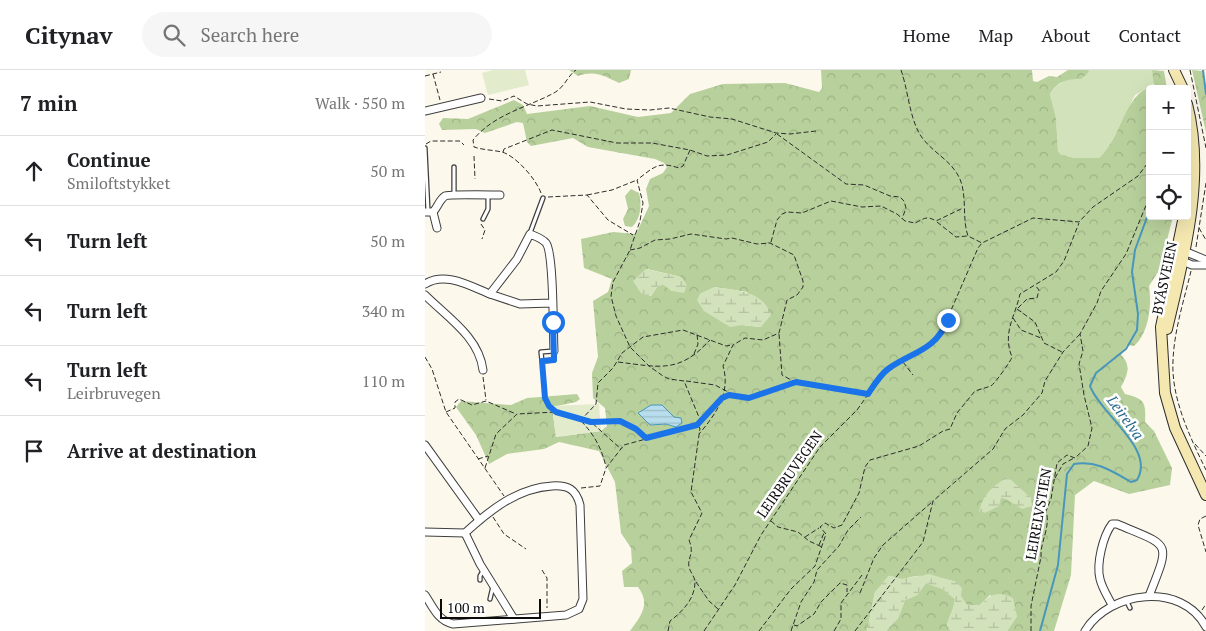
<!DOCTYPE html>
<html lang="en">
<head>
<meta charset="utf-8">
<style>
	:root { --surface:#fff; --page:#f6f6f6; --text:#202124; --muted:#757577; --line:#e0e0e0 }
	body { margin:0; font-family:"PT Serif",serif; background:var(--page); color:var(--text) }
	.controls { position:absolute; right:15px; top:15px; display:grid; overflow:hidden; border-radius:5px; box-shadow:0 5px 20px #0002 }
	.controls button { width:45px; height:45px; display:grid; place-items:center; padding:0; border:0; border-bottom:1px solid var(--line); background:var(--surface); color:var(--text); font:25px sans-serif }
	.scale { position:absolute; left:15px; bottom:12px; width:101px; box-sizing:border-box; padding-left:5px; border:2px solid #0b0b0b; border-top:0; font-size:14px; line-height:18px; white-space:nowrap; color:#0b0b0b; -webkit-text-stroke:4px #fff; paint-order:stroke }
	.stop { position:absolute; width:15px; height:15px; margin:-11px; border:4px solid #1a73e8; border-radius:50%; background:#fff }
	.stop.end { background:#1a73e8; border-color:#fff; box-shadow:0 1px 5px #0008 }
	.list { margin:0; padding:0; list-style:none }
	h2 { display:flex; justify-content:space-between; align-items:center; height:65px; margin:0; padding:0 20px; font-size:21px }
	h2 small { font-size:16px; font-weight:400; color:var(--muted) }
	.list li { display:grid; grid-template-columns:32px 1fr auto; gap:15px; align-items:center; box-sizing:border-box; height:70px; padding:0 20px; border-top:1px solid var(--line) }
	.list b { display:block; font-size:19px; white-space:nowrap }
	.list p { margin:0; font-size:16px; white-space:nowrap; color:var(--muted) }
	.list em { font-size:16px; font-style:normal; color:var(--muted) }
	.icon { flex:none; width:28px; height:28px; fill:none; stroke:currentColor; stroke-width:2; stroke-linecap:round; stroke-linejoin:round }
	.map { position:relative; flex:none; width:781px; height:561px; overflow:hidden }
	header { display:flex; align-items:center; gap:30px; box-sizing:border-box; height:70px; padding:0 25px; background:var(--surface); border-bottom:1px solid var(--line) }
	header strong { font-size:24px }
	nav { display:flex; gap:28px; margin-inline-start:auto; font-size:18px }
	.search { width:350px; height:45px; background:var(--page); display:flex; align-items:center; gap:12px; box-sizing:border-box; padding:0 18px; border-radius:28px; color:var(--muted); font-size:19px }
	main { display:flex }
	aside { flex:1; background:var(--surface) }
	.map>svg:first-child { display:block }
	.grass { fill:#d2e2bb }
	.forest { fill:url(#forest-crowns); fill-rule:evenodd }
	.wetland { fill:url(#wetland-marsh) }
	.pitch { fill:#e2ebcb }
	.water { fill:url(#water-rules); stroke:#4896bb }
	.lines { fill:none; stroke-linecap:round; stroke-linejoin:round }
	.stream { stroke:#4896bb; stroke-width:2 }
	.service-casing { stroke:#3e3e3e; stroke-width:5.5 }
	.minor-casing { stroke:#3e3e3e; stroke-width:9 }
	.secondary-casing { stroke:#2d2d2d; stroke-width:12 }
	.path { stroke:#2d2d2d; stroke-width:1; stroke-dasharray:5 2.5; stroke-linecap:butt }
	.service { stroke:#fff; stroke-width:3 }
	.minor { stroke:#fff; stroke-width:7 }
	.secondary { stroke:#f4e7b0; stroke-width:10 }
	.route { stroke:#1a73e8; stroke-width:6 }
	.labels { text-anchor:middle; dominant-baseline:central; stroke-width:5; stroke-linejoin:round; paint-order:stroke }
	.street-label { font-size:14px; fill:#0b0b0b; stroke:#fff }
	.water-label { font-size:15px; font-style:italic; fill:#26688c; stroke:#fff }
</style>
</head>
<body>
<header>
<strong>Citynav</strong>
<div class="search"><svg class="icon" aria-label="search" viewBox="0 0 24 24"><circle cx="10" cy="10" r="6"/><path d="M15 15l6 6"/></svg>Search here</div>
<nav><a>Home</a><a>Map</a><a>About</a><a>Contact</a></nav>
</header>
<main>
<aside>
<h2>7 min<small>Walk · 550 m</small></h2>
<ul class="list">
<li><svg class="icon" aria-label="ahead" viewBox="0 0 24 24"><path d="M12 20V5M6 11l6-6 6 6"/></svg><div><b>Continue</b><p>Smiloftstykket</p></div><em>50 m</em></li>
<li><svg class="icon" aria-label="left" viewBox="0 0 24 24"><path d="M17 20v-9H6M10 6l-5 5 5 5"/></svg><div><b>Turn left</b></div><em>50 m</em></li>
<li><svg class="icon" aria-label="left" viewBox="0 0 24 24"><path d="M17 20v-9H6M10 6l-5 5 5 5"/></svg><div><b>Turn left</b></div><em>340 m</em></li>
<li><svg class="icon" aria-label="left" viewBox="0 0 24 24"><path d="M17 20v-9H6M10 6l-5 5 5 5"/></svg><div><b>Turn left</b><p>Leirbruvegen</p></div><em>110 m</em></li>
<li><svg class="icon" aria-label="arrive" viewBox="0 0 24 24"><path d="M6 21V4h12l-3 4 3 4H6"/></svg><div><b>Arrive at destination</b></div></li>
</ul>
</aside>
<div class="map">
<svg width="781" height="561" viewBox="0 0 781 561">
	<defs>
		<pattern id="forest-crowns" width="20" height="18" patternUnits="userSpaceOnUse" patternTransform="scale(1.25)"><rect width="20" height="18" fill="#b8d19c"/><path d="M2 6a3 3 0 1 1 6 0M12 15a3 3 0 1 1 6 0" fill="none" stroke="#9db285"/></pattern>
		<pattern id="wetland-marsh" width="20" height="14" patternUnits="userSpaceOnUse" patternTransform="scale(1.25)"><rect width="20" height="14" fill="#d2e2bb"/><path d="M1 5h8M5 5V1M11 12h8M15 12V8" fill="none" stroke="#b3c19f"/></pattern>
		<pattern id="water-rules" width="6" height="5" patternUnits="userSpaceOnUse" patternTransform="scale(1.25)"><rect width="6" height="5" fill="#b8deed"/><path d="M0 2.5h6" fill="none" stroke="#9dbdca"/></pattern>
	</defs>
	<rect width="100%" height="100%" fill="#fcf8ec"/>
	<path class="grass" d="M663,0h64l3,13 -20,12 -27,54 -9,9h-25l-14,-4 -2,-3 -2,-33 -6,-24c9,-14 24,-17 38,-22z"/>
	<g class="forest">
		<path d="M144,0h62l-2,9 -10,4c-15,-7 -24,-13 -41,-7z"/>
		<path d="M396,0h211l1,11 4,1 12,-6 8,1 11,-7h20l1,2 -8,7c-14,0 -23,2 -31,15l6,24 2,33 2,3 14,4h25c23,-20 24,-64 55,-73l-2,-15 12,1 3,18h-17v127h23l-13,53 -11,17c3,19 0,47 -15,60l-7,-1 -6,10c11,10 6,21 0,32l4,7c20,5 21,8 20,28l9,9 18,37 -2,17 -41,9 -35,-13 -19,14 -4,80 -17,56h-47l10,-15 -27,-21 -10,10h-13l-7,-9 -4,-14c-39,-11 -45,-7 -81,10l-8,39h-237c11,-15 21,-27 8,-44h-14l-2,-16 10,-8 -1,-15 -10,-15 -6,-51 -16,-31 -40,-9 -15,7 -37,5 -18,10 -13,-29 -20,-28 5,-6 50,4 16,-7 50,-4 3,5 -4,3 -24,5 4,30 45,-6 6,-5 -2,-18 -12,-10 -1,-25 6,-16 -5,-56 15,-9 4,-13 -28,-11 -3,-29 32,-7 23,2 13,-28 -3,-17 4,-10 13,-6 4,-6 -3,-4 -9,-4 -67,-12 -15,-9 -42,8 -4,-4 -4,-19 -6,-1 -32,11 -9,-4 -34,1 -3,-6 4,-6 25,1 46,-19 9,5 4,9 63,-8 48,11 33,-4 19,-19 33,-10 62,-1 34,9 3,-4zM222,199l34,8 -9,14 -9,-7 -6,3 -6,9 -11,-4zM290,217l32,5 14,35 -20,-2 -41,-31zM218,341l33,16 -10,-3 -16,1 -12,-12z"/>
		<path d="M767,0l11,1 3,16v45z"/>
		<path d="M206,119l8,4c3,11 2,26 -7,34l-7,-1 -2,-7 5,-10 -3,-13z"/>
		<path d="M501,513l17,6 12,10c-1,11 -6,17 -8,27l4,5h-65l12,-13 7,-18 12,-5z"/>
	</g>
	<g class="wetland">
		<path d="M221,199l35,8 6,8 -3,8 -12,-2 -9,-7 -6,3 -6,9 -11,-4 -7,-11z"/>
		<path d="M290,217c23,4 47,3 56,28l-10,12 -19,-2 -12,2 -26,-16 -7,-11 3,-6z"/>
		<path d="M583,407l23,21 1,8 -10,3 -16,-10 -5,-1 -2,8 -14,7 -6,-2c4,-17 15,-26 29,-34z"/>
		<path d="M504,504l27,8 6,6 -1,8 6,9h13c12,-12 18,-14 33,-7l4,18 -10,15h-56l-4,-5c2,-10 7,-16 8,-27l-12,-10 -17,-6 -9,12 -12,5 -7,18 -12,13h-19l8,-39 14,-17 12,4z"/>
	</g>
	<g class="pitch">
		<path d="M68,0h32l4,15 -41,10 -6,-22z"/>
		<path d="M174,334l2,27 -45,6 -4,-31z"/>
	</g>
	<path class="water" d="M226,335h11l12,12 7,1 1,5 -6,4 -10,-3 -16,1 -12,-12z"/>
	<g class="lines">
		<g class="stream">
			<path d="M778,0l3,24"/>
			<path d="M615,561l18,-66 9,-91 7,-10c22,-4 38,7 57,18l6,-2c19,-31 -36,-65 -47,-94l6,-13 30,-24 11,-19 1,-16 -6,-42 3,-22 15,-41"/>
		</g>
		<defs>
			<g id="service">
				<path d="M0,78l3,63"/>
				<path d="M29,97v27"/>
				<path d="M58,149l5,-10v-13"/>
				<path d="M105,163l13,-35"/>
				<path d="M129,281v9l-12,1 -1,-9z"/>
				<path d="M55,510v-4l3,-5"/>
				<path d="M65,529l3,-13"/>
				<path d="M701,530l4,8"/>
			</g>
			<g id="minor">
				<path d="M0,41l56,-13"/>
				<path d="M0,142h8c5,-5 6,-12 12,-16 3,-2 46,-1 55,-1"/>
				<path d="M8,142l4,16"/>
				<path d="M756,183l3,-2 22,9"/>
				<path d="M755,190l12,5h14"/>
				<path d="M0,214c20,-13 45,2 65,10"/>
				<path d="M0,225c22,22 54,42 58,75"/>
				<path d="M127,233l-32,1 -30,-10 27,-35 13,-25c5,2 13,5 16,9 8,10 7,91 8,108"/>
				<path d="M0,375l54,75"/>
				<path d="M0,462l40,1c24,-22 52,-45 87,-47 16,-1 24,3 28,19l3,94 -4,10 -13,6 -113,9c-15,-3 -20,-17 -28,-29"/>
				<path d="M40,463l15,31 34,55"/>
				<path d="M687,535c-4,-8 -10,-17 -12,-26 -4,-15 3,-43 12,-55h5c54,23 54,16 32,72"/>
				<path d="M660,561c24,-40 97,-50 121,-4"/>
			</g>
			<g id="secondary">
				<path d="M749,0l9,19"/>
				<path d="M762,127l4,-36"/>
				<path d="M759,146l-23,111 4,66 10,35 31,67"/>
				<path d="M742,259c17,-72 39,-152 20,-225"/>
			</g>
		</defs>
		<use href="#service" class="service-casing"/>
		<use href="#minor" class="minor-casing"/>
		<use href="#secondary" class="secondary-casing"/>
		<g class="path">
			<path d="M476,0c7,20 8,44 18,63 10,17 27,24 37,39 13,18 5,44 12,64l14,7"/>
			<path d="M765,0l16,78"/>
			<path d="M8,4l7,26"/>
			<path d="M0,6l16,-4"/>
			<path d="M64,29l13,2 12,-5 13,8 10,2 53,-4 36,7 24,1 19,-2 41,9 22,2 44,14 14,1 26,-3"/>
			<path d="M352,64l69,50 18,1 26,11 10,1 4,4 2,7 -4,11"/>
			<path d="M1,74l5,-3h29l4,4"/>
			<path d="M265,80l-7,16 -4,2c-21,-7 -25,-1 -42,12l6,23 -3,18 -10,29 -17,32 -2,14 5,20 14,31 19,19 14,10 6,3 15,2 17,41"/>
			<path d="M78,82l1,-3 48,-19 65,13h35l38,7 17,6 20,-1 41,-13 8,-8"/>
			<path d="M49,86l1,23"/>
			<path d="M116,123c-5,-14 -25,-37 -39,-41 -9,-2 -19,-2 -28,-5l-1,-7c20,-25 52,-32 79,-46 13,-6 15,-18 24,-24"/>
			<path d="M162,125l25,-5 25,-10"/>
			<path d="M123,127l39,-2 21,25 25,15"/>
			<path d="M512,152l19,15 11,-1"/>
			<path d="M56,154l4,6 -3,9"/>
			<path d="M774,158l7,12"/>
			<path d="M346,172l6,-22 5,-6 5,-2 15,1 29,-12 31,6 19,-1 16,8 8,7 10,2c9,-4 11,-8 21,-2l27,-13"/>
			<path d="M771,177l10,-64"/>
			<path d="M205,180l10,-2 15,-8 15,-1 21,-5 35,5 6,-1 25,6 13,-1 24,12 9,26v6l-6,8 -10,5 -8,33 -16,7 -18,-2 -12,7 -10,21c8,27 -7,48 -24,68"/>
			<path d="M766,201c-7,29 -17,60 -18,90 -2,37 17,76 33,109"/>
			<path d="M593,238l9,-9 10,-1 2,-8 -4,-5"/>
			<path d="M592,239l18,13 9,21 18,9"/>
			<path d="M588,248l8,12 20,8"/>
			<path d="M354,264l3,41 13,7"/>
			<path d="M269,284l4,-10 -1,-10"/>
			<path d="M0,287l7,12 14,43 58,84"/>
			<path d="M193,292c41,5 61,12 92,-22"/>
			<path d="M478,292l10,13"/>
			<path d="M58,307l3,23"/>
			<path d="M261,311l29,4 17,9"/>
			<path d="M21,342l9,-4v-6l4,-3 13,6 14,-4 30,13"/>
			<path d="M132,343l34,9 30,27"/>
			<path d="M155,351l16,-17 2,-21 15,-15 9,-15 21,-16 40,-7 43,16 6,-1"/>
			<path d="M156,351c13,13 21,28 25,46"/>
			<path d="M167,352c22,-2 37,0 53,16"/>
			<path d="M770,374l11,12"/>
			<path d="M53,389l10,-3"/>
			<path d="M60,398l11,-34 21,-20 39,-2c-15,-15 -12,-25 -13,-46"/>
			<path d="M630,408l8,-14 11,-6"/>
			<path d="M156,418l19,-2 6,-18 18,-23 73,-20 25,-27 7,-3 20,3 47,-16 72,11"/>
			<path d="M781,446l-6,3 -2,6 8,27"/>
			<path d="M68,447l11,17 22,15"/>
			<path d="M346,451l7,6 20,5 11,9 13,6"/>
			<path d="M380,467l14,-9"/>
			<path d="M394,475l5,-12"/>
			<path d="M117,500l5,8v30"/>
			<path d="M271,512l13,19 9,8"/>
			<path d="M435,523l14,-35 9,-13 49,-43"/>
			<path d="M777,540l4,-6"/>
			<path d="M369,555l3,1 17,-12 7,-12 19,-19 7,2v7"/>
			<path d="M243,561l2,-10c12,-9 25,-22 25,-39 0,-5 -5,-10 -6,-15 -2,-10 6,-12 0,-27l13,-27 -11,-21 9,-64 -2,-2"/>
			<path d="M279,561l31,-46 26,-50 59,-88 37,-37 25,-35 7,-6 39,-21 11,-10 39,-90 4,-5 51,-25 46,4 14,-15 45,-31 12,-16"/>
			<path d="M334,561l32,-42 24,-23 11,-32 -6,-7 5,-4 9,5 8,-3 17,-32 6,-26 5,-7 49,-14 24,-15 7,-2 7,-16 18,-22 16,-5c5,-4 20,-25 21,-29 -10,-24 3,-40 8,-63l36,-22 8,-11 15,-38"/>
			<path d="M366,561l10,-29 13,-20 3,-12 22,-24 9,-16 13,-13"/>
			<path d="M409,561l7,-12v-16l21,-28"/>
			<path d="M430,561l68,-89 10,-41 60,-52 12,-20 18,-14 19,-22 3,-12 18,-29 17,-18"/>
			<path d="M606,561v-25l10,-49c-1,-16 10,-29 5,-46l5,-12 6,-36 10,-8 8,3 13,-12 4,-18 -8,-33 -5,-31 4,-13 -3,-17 17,-31 4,-12 25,-37 21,-51 3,-31"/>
		</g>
		<use href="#service" class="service"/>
		<use href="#minor" class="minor"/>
		<use href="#secondary" class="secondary"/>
	</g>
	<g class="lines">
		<path class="route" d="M128,252l1,38 -12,1 3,37 4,8 7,6 35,10 29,-1 16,8 10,9 51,-13 25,-27 7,-3 20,3 47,-16 72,12c6,-9 12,-19 20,-25 25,-18 46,-17 60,-49"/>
	</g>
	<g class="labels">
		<g class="street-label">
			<text transform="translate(739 208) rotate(-78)">BYÅSVEIEN</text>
			<text transform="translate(364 404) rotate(-55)">LEIRBRUVEGEN</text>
			<text transform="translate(613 444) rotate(-80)">LEIRELVSTIEN</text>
		</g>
		<g class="water-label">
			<text transform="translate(701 347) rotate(54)">Leirelva</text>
		</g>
	</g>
</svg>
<div class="controls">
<button>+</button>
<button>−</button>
<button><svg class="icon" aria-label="locate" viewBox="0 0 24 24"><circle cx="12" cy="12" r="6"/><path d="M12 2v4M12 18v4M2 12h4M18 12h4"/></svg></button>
</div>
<div class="scale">100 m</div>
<div class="stop" style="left:128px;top:252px"></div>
<div class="stop end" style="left:523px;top:250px"></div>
</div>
</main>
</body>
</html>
